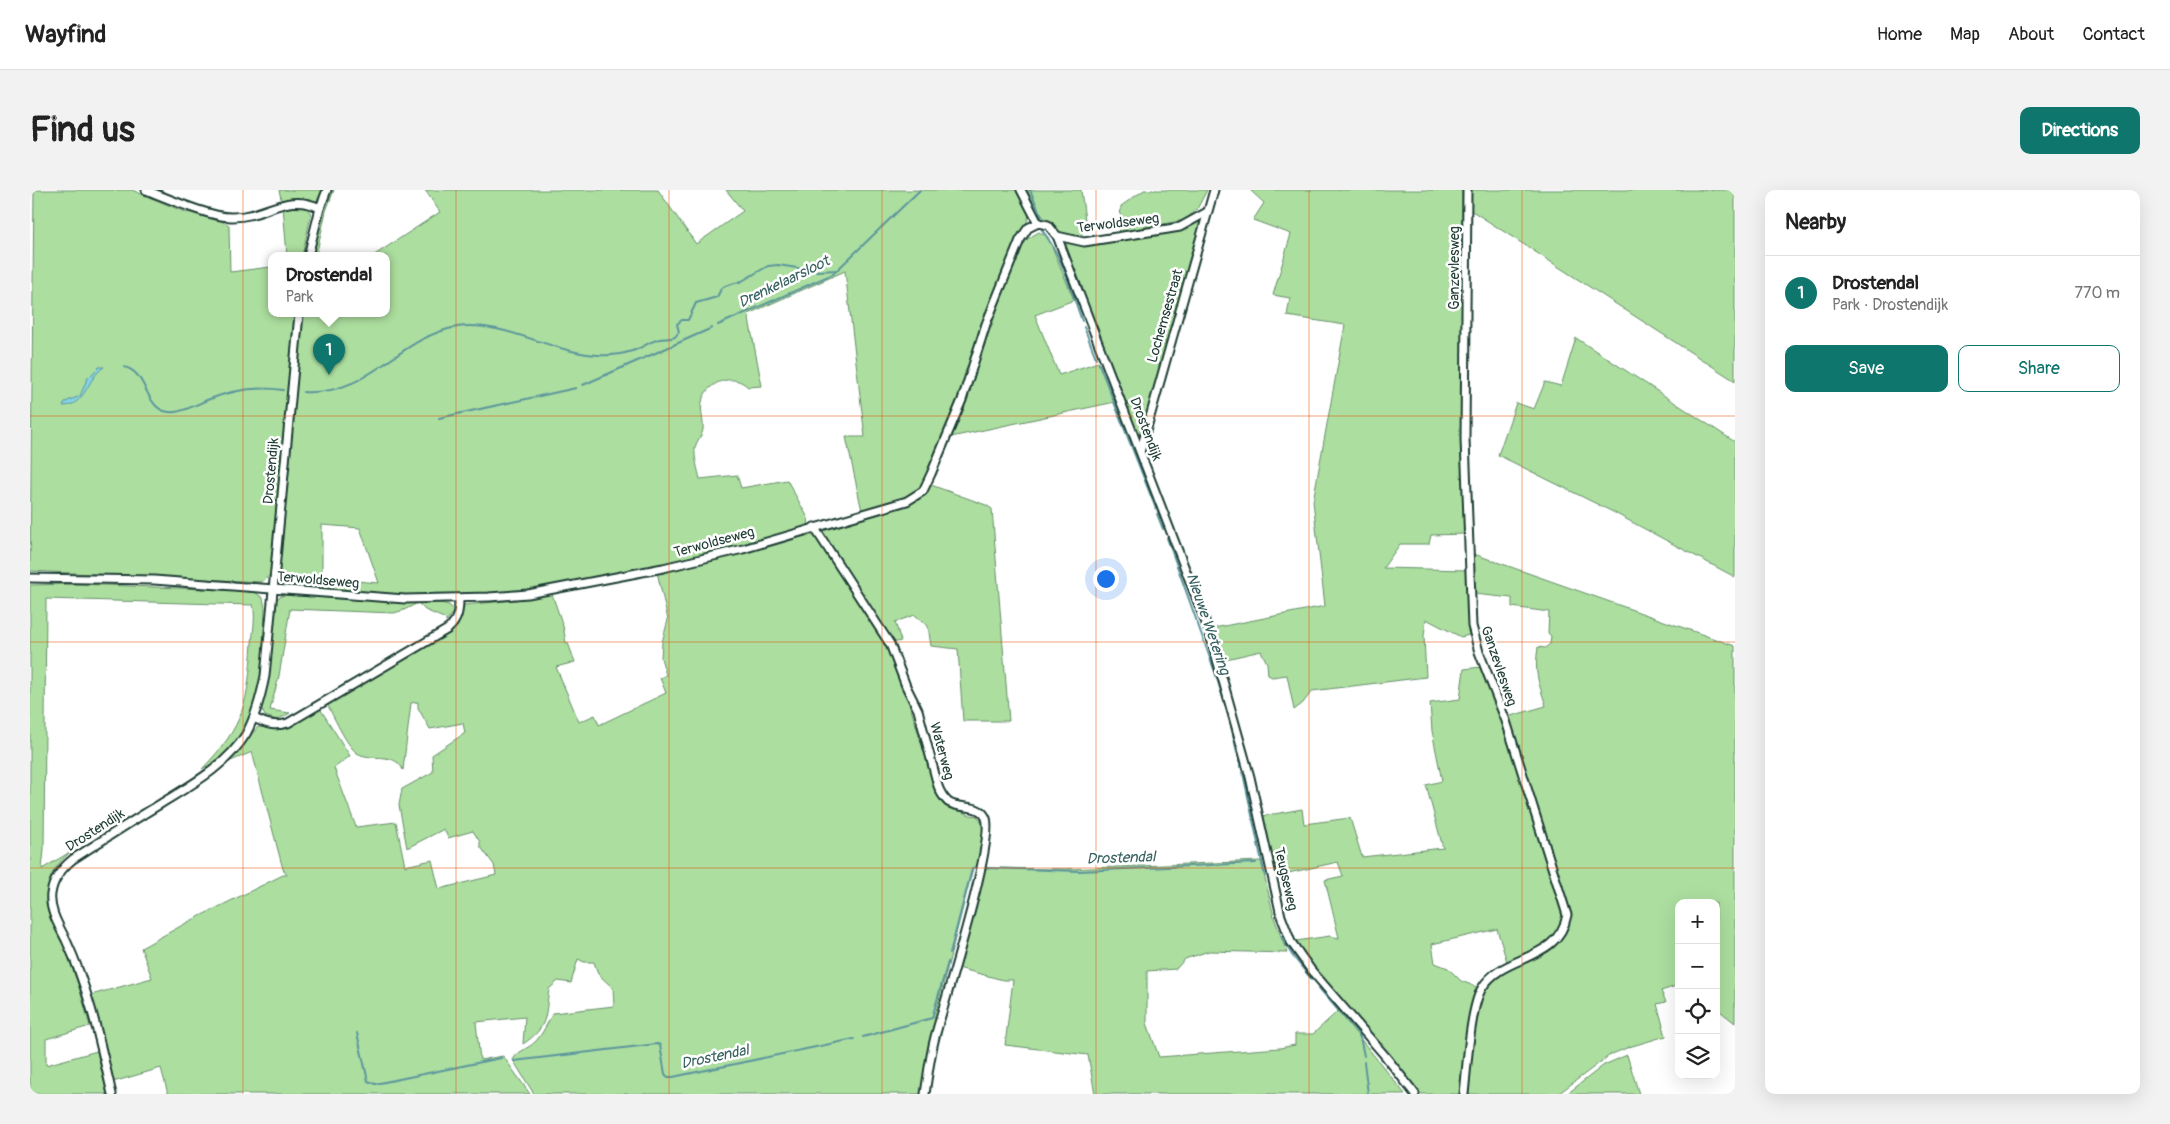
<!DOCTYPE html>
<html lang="en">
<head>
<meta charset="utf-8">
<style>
	:root { --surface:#fff; --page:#f2f2f2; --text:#222; --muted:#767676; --line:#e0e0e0; --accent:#0f766e }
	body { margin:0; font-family:Pangolin,sans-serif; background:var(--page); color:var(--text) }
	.controls { position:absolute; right:15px; bottom:15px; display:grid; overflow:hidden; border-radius:10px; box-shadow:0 5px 20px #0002 }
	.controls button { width:45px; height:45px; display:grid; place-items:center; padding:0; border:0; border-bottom:1px solid var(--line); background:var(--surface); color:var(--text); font:25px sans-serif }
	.you { position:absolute; left:1075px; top:388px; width:18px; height:18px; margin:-12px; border:4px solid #fff; border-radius:50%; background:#1a73e8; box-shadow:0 0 0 8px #1a73e833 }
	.badge { display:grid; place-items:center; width:32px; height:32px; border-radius:50%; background:var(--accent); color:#fff; font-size:16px; font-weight:700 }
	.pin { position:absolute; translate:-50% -41px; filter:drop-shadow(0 1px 2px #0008) }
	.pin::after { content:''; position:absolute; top:26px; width:18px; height:15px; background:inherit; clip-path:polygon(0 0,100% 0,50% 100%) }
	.popup { position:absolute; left:238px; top:62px; width:122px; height:65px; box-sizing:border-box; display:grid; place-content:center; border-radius:10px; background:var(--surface); filter:drop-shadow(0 1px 4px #0005); font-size:16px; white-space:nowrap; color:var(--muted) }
	.popup b { font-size:19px; color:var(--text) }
	.popup::after { content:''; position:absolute; left:50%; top:100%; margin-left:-10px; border:10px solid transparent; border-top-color:var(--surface) }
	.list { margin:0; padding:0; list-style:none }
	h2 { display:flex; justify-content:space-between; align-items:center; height:65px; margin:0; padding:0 20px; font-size:21px }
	h2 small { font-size:16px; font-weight:400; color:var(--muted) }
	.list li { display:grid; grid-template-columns:32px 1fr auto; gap:15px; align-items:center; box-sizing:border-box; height:75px; padding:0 20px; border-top:1px solid var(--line) }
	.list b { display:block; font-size:19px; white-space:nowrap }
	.list p { margin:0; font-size:16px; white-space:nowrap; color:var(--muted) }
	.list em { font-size:16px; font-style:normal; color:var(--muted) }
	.actions { display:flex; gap:10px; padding:15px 20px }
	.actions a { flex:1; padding:11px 0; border:1px solid var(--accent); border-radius:10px; text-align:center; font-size:18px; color:var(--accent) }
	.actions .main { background:var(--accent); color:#fff }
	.icon { flex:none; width:28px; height:28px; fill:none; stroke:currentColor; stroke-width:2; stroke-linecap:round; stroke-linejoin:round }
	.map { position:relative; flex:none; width:1705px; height:904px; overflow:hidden; border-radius:10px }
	header { display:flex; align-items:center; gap:30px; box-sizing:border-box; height:70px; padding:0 25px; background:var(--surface); border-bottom:1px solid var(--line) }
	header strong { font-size:24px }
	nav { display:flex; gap:28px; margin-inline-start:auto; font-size:18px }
	.intro { display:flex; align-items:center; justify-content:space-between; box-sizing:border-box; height:120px; padding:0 30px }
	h1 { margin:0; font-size:35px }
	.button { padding:12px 22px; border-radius:10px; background:var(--accent); color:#fff; font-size:18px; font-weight:700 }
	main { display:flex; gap:30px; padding:0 30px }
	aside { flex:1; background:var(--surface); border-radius:10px; box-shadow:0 5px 20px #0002 }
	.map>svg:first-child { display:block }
	.green { fill:#acde9f; stroke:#668e6a; fill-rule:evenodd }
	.water { fill:#84d2e3; stroke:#5c969d }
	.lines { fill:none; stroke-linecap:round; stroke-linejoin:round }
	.stream { stroke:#5c969d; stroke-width:2 }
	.minor-casing { stroke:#1f3d34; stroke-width:11 }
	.minor { stroke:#fff; stroke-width:7 }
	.grid { fill:none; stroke:#e8590c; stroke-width:1; stroke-opacity:0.55 }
	.labels { text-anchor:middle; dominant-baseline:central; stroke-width:5; stroke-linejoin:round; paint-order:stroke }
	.street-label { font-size:14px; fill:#1f3d34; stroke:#fff }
	.water-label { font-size:15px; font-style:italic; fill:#386260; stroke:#fff }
</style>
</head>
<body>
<header>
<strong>Wayfind</strong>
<nav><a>Home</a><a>Map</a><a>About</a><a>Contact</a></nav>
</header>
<div class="intro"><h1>Find us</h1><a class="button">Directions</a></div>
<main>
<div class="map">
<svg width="1705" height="904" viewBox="0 0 1705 904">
	<rect width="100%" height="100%" fill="#fff"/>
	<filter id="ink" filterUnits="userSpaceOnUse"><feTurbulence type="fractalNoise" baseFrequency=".02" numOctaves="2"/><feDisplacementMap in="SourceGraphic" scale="10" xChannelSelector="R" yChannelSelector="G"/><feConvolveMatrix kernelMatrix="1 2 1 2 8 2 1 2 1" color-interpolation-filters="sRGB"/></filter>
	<g filter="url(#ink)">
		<g class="green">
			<path d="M4,0h98l53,22 28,5 16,8 1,47 41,-5 1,47h114v-58h-13l67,-44 -15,-22h233l38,54 47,-33 -17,-21h291l12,25 -3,10 -16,27 -51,144 -29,75 -10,18 -14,9 -44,13 -16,-74h19l-20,-166 -97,43 14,72 -14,1c-15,-15 -42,-5 -46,15 -2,9 2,19 1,28 -1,6 -7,11 -8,18 -1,9 3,22 5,31l37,-4 4,13 46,-8 21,38 1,8c-132,39 -271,74 -410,69 -36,-1 -71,-5 -106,-8l-12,-6 -4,-10 8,-86 -7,-1 -6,87 -2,4 -8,7 -232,-11zM292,335l38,3 19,55 -57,-5z"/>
			<path d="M249,0h46c-10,19 -12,7 -27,8 -5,1 -11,3 -16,5z"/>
			<path d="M301,0h3l-8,21 -10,45h-6l7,-26z"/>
			<path d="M997,0h54l4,30 -4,18c-27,1 -44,-28 -54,-48z"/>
			<path d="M1114,0h63l-10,19 -12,11 -66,12 2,-26z"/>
			<path d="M1220,0h212v263l3,81 -34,1 -2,9h-29l-17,24 84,2 2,65 -8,2 -35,-18 -2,17 2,41 -114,14 -9,12 -9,7 -7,-35 -15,2 -4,-2 -1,-12 -6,-12 -39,9 -8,-32 111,-22 -12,-105 32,-176 -58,-9 3,-18 -17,-3 18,-61 -38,-14 11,-17z"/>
			<path d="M1440,0h265v191l-266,-172z"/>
			<path d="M259,14c10,1 19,0 22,11l-9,41h-15l-4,-50z"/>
			<path d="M1168,30l3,2 -62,220 -74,-195 3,-4 19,2z"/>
			<path d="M1009,42l9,5 26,63 -39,15 24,60 39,-13 17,40 -164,35 66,-181 10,-17z"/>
			<path d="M1546,148l159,104v135l-124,-66 -113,-56 18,-52 18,6 11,-27 16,4z"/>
			<path d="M901,295l55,20 6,4 17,212h-46l-5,-72 -27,-3 -3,-20 -13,-11 -20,7 6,19 -9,2 -72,-113 102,-35z"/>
			<path d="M782,342l80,125 15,39 25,83 8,19 9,8 21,9 7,1c12,12 3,34 0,49l-4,3 -38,148v7l-13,71h-388l-21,-34c4,-9 15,-11 22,-18 8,-8 12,-19 18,-29l61,-7 -1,-18 -15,-14 -4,-12h-10l-6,-3 -7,24 -13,-2 -9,8c-4,26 0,38 -26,55l2,-27 -49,5 4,38 23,-4 27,38h-362l-7,-26 -48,14 -22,-87 61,-17 -11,-30 47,-26 95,-47h4l-4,-6 -31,-117 -26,11 32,-36 22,2 39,-22 31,49 -16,12 22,59 40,-5 9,44 27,-6 7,29 57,-14 -2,-10 -14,-19v-4l-7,-11 -25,7 -4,-9 -37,19 -8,-43 3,-16 31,-17 -1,-17 33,-22 -2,-10 -33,6 -12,-21v-6l-7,1 -8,67c-8,-19 -31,-8 -46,-17 -11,-8 -24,-38 -31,-51l132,-76 6,-21 51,-5 37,-6 11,32 3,17h2l7,19 -19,5 23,55 16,-7 4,10 67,-32 -6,-15 6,-3 -5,-17 1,-16 6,-22 -11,-48z"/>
			<path d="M1444,364l261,92v377l-19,-15v-105h-37v82l-18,6 5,11 -9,2 9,32 -37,11 -19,8 -52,39h-91c4,-28 5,-85 21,-107 20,-28 72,-26 81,-63 3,-16 -7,-37 -11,-52 -16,-52 -34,-103 -51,-155l39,-11c-8,-26 -12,-32 -8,-59l7,1 5,-4 1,-8 -3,-3 1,-21 -37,-5v-9l-38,-4z"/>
			<path d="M49,394l174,7 10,7 2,10c-3,63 1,128 -63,161 43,-44 46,-67 50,-126 1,-11 4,-27 1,-38l-207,-6 -2,251 -2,19 28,-17c-16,16 -23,24 -22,48l31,87 11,39 -44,13v26l51,-14 10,43h-77v-509z"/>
			<path d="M253,405l122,8h36l8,2 3,3 1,4 -7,10v-3l-21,-9 -7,-7 -14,7 -10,3 -104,-4 -11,67 -9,34 20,3 -13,7 -12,-4 -4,-8 4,-16 7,-86 3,-6z"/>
			<path d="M1451,477l36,97 46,148c1,29 -35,39 -56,50l-10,-33 -65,15 3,19 13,5 13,13 16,6 -5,17 -11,90h-43l-111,-133 -12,-17 1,-3 34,-5 9,2 -14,-58 18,-4 -5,-14 -63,14 -12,-60 39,-7 2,15 46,-6 12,39 81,-9 -17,-63 16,-4 -10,-50 -2,-28 30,-4 4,-30z"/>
			<path d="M1231,671l13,56 13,36 -78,-2 -24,8 -9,10 -29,2v52l12,34 121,-9 15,-3v-11h18l25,-23 67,83h-310l-7,-39 -83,-10 8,-65h-10l-45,-12 25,-100 83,1z"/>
			<path d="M1597,865l12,39h-72l37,-29z"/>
		</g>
		<path class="water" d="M69,177h5c-18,12 -18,39 -41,39l2,-4 15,-6 7,-17z"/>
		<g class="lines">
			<g class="stream">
				<path d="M1000,0l12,28"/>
				<path d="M1012,40c20,26 29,60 40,91"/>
				<path d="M688,135l115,-51 87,-84"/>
				<path d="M1054,137l12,31"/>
				<path d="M1069,174l57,145"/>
				<path d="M94,177c26,5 19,48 51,45 10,-1 23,-8 32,-12 25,-10 50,-14 76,-10"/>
				<path d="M553,195l129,-57"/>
				<path d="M273,202c68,4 93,-54 154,-65 46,-7 95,26 141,28 10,1 24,-1 34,-4 10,-3 18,-10 28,-12 5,-1 10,0 15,-2l4,-5 -2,-8 5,-4h6l8,-17 21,-6 4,-8 4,-3 17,-5 26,-15 10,-1 39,6 21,-1"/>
				<path d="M409,228l137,-30"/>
				<path d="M1127,324l6,15"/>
				<path d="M1137,348l49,137 13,43"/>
				<path d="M1201,536l6,26"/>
				<path d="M1209,568l2,9"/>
				<path d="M1213,583l22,103"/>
				<path d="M956,678l94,3 176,-8"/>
				<path d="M1251,746l11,19 20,25"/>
				<path d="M920,763l22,-84 4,-3"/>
				<path d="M1289,798l37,43 4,6 4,19"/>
				<path d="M327,843l11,48 7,3 126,-26"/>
				<path d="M833,847l69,-19 16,-56"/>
				<path d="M484,871l143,-17 3,1 5,29 3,3h5l181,-38"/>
				<path d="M1334,872l4,32"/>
			</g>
			<defs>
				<g id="minor">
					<path d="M116,0c21,8 64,27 85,27 35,1 54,-26 89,-9"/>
					<path d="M991,0l17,33"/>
					<path d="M1027,46l27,6 84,-13 12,-2 27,-15"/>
					<path d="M278,66l12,-48 7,-18"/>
					<path d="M1111,259l73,-259"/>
					<path d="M784,337l76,117 16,42 12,24 20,76c2,6 6,12 10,16 11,8 32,1 38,16 9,24 -42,185 -51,219 -5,19 -7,38 -10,57"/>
					<path d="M0,388l124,2 251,19 84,-2 39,-3 135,-26 80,-19 164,-48 16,-10 8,-17 31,-74 24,-76 34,-84 8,-12 10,-5 10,2 9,11 152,395 41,146 31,139 10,26 20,28 75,87 29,37"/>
					<path d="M224,528c12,6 21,9 34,5l160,-94c10,-9 11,-18 11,-30"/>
					<path d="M82,904c-12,-52 -23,-105 -46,-154 -7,-14 -17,-30 -15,-46 2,-15 11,-26 22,-35 28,-18 56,-36 84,-53 32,-20 69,-39 89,-72 10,-18 15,-38 19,-58l34,-362"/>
					<path d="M1434,904c3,-26 6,-86 18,-106 21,-35 76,-25 85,-73l-61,-194 -27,-69 -7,-26 -7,-187 2,-249"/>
				</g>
			</defs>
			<use href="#minor" class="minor-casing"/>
			<use href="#minor" class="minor"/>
		</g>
	</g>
	<path class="grid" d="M213,0v904M426,0v904M639,0v904M852,0v904M1066,0v904M1279,0v904M1492,0v904M0,226h1705M0,452h1705M0,678h1705"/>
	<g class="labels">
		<g class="street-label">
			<text transform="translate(1088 33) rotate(-7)">Terwoldseweg</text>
			<text transform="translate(1424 78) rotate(-90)">Ganzevlesweg</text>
			<text transform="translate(1135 126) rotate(-74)">Lochemsestraat</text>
			<text transform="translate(1116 239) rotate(69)">Drostendijk</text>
			<text transform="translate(241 281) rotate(-85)">Drostendijk</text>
			<text transform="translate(684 352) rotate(-15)">Terwoldseweg</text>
			<text transform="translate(288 390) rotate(5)">Terwoldseweg</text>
			<text transform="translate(1469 476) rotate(71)">Ganzevlesweg</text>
			<text transform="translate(912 561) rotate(75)">Waterweg</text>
			<text transform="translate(65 640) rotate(-33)">Drostendijk</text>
			<text transform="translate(1256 689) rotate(77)">Teugseweg</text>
		</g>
		<g class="water-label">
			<text transform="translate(754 92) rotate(-26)">Drenkelaarsloot</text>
			<text transform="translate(1178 434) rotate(71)">Nieuwe Wetering</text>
			<text transform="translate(1091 668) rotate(-2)">Drostendal</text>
			<text transform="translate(685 867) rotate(-12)">Drostendal</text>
		</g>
	</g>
</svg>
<div class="controls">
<button>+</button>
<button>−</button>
<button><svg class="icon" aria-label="locate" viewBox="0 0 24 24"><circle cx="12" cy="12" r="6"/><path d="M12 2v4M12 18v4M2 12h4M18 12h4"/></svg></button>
<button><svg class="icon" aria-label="layers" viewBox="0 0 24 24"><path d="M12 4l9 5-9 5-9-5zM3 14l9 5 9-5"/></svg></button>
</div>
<div class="you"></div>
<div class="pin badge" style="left:299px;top:185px">1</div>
<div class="popup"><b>Drostendal</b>Park</div>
</div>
<aside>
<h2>Nearby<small></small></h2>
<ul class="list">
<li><span class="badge">1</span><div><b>Drostendal</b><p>Park · Drostendijk</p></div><em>770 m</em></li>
</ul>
<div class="actions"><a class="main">Save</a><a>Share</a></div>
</aside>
</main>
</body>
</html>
